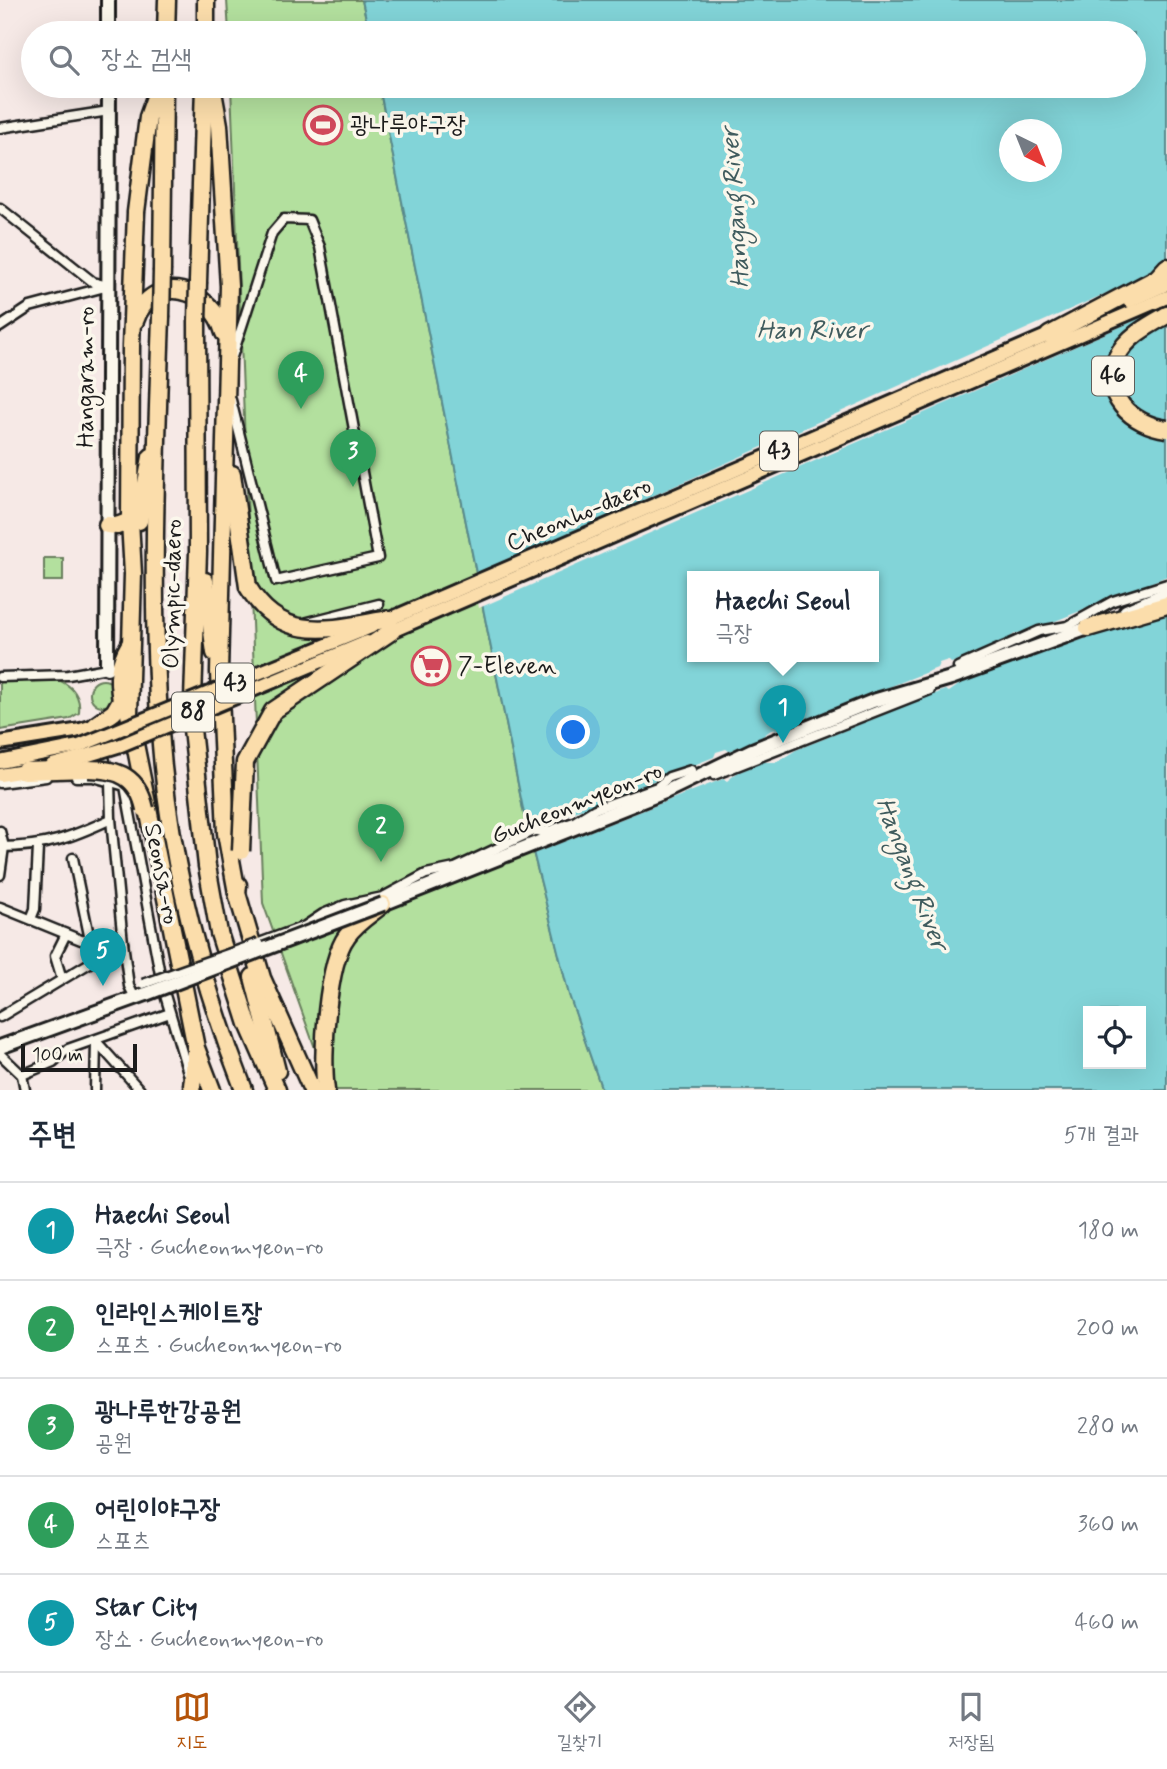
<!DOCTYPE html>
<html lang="ko">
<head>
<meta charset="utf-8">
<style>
	:root { --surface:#fff; --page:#f6f6f7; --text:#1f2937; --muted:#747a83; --line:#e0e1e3; --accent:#b45309 }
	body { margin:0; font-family:Mynerve,"Poor Story",sans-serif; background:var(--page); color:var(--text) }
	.controls { position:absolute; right:21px; bottom:21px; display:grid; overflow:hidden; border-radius:0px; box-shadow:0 7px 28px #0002 }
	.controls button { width:63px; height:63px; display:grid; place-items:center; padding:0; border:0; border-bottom:2px solid var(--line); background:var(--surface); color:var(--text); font:35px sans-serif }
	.compass { position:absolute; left:999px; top:119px; width:63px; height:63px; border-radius:50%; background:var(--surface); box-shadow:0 7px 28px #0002; rotate:137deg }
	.scale { position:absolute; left:21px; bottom:18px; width:116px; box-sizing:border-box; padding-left:7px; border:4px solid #1c1c1c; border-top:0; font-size:19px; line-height:24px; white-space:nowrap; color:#1c1c1c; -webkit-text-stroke:5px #fbf7ec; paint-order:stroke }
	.you { position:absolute; left:574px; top:733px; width:24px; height:24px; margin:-18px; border:5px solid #fff; border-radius:50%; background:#1a73e8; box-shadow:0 0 0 10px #1a73e833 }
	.badge { display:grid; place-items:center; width:46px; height:46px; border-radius:50%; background:var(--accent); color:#fff; font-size:23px; font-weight:700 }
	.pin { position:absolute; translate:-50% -58px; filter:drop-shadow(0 2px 4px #0008) }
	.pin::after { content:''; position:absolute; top:37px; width:24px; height:21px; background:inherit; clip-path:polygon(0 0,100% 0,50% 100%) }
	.popup { position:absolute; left:687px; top:571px; width:192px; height:91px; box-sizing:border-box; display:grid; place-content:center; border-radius:0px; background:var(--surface); filter:drop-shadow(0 2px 5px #0005); font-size:23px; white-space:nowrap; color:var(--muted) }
	.popup b { font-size:26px; color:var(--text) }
	.popup::after { content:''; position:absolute; left:50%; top:100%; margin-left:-14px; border:14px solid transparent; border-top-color:var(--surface) }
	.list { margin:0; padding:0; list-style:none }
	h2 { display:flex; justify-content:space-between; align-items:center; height:91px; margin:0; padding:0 28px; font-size:30px }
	h2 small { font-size:23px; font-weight:400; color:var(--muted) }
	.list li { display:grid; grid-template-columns:46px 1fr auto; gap:21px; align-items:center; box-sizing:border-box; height:98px; padding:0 28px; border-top:2px solid var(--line) }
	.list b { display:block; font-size:26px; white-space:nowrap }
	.list p { margin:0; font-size:23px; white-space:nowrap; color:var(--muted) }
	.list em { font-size:23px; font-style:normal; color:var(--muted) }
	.icon { flex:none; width:38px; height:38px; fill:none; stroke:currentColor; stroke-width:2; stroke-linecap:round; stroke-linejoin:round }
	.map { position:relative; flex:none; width:1167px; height:1090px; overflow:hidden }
	.search { position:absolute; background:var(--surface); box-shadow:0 7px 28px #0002; left:21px; right:21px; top:21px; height:77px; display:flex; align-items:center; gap:18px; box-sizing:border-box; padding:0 24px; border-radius:38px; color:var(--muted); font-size:26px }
	.sheet { height:581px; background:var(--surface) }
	nav { display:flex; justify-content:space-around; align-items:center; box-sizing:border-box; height:98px; border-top:2px solid var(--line); background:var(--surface); font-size:19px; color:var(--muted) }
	nav a { display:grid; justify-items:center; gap:4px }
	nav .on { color:var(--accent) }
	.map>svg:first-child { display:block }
	.green { fill:#b3e09e; stroke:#687e5d; stroke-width:2 }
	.water { fill:#82d4d8; stroke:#598a8d; stroke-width:2; fill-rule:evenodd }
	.pier { fill:#f6e9e6 }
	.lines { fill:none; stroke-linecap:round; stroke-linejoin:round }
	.street-casing { stroke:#1c1c1c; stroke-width:13 }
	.secondary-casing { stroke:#1c1c1c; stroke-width:18 }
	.primary-casing { stroke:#1c1c1c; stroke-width:18 }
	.highway-casing { stroke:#1c1c1c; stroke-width:21 }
	.street { stroke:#fbf7ec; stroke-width:8 }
	.secondary { stroke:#fbf7ec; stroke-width:12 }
	.primary { stroke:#fbddab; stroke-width:12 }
	.highway { stroke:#fbddab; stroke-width:16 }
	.street-bridge-casing { stroke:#1c1c1c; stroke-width:13; stroke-linecap:butt }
	.secondary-bridge-casing { stroke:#1c1c1c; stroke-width:18; stroke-linecap:butt }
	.primary-bridge-casing { stroke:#1c1c1c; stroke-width:18; stroke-linecap:butt }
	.highway-bridge-casing { stroke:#1c1c1c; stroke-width:21; stroke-linecap:butt }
	.street-bridge { stroke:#fbf7ec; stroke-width:8 }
	.secondary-bridge { stroke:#fbf7ec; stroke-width:12 }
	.primary-bridge { stroke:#fbddab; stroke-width:12 }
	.highway-bridge { stroke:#fbddab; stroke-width:16 }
	.labels { text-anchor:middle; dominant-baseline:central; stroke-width:7; stroke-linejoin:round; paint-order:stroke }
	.shield { fill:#fbf7ec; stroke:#5f5e5a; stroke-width:2 }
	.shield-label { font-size:23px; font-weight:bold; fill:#1c1c1c }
	.poi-label { font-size:24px; fill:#1c1c1c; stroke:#fbf7ec; text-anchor:start }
	.street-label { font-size:24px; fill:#1c1c1c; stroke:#fbf7ec }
	.water-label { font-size:26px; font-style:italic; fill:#405c5e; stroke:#fbf7ec }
</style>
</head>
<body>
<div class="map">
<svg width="1167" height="1090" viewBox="0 0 1167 1090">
	<rect width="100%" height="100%" fill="#f6e9e6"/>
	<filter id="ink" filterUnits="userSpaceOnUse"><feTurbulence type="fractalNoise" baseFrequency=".0143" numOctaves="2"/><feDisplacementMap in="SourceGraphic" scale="14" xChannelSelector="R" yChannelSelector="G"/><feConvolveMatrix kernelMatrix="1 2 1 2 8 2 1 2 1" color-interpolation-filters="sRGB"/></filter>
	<g filter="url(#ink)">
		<g class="green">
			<path d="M227,0h135l7,33h-140z"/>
			<path d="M231,86h148l147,738 43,170 33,96h-272l-67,-187z"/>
			<rect x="44" y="558" width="19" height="23"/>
			<path d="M59,680c14,7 22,16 20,33l-10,6 -69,11v-49z"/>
			<circle cx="103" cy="693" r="13"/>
		</g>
		<path class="water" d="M362,0h805v1090h-565l-33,-95 -43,-171 -147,-738h755v-53h-765zM1010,130h42v42h-42zM692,577h182v80h-182zM1088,1011h53v53h-53z"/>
		<g class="pier">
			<path d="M1158,270l9,6v45l-3,2 -10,-11 -675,296 -6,-32z"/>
			<path d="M1167,576v37l-134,42 -73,29 -11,8 -4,-2 -149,60 -19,12h-14l-26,11 -10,8 -4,-2 -193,76 -6,-23 190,-75 2,-5 10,-3 3,2 31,-13 11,-8 14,-2 152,-60 2,-5 9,-3 3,3 52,-21 13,-9 12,-1z"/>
		</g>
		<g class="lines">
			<defs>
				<g id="street">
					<path d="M0,128l109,-17"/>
					<path d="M0,208l93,74 15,4"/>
					<path d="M0,327l30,-20 75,-20"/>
					<path d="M231,400l45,181 102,-23 -58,-311 -11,-27 -25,-1 -12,14 -40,124"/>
					<path d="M304,623l75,-19"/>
					<path d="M958,667l81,-36 29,-5 45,-25 54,-17"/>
					<path d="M0,677l68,-2 39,-7"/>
					<path d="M102,749l8,32 1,38 12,124 6,43 6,12"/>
					<path d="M714,775l216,-85"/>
					<path d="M76,777h17l32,9 37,199 27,91"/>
					<path d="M0,783l46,-6"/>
					<path d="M0,831l4,16 -4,28"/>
					<path d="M0,847c46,0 70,-9 111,-28"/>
					<path d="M73,858l17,82"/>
					<path d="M0,907l81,33 42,3"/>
					<path d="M31,919l4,-10 3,-62"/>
					<path d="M259,943l46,-17 18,-12 22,-9 38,-8 43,-23 29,-6 79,-37h14l26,-9 21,-13 62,-22 12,-10 22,-7"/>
					<path d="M62,979l-7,-23 11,-22"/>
					<path d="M0,1017l123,-74"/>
					<path d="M96,1041l44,49"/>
					<path d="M0,1054l22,21 31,-13 15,-13 102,-36"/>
					<path d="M22,1075l3,15"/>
					<path d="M95,1090l1,-49"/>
				</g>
				<g id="secondary">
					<path d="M108,0v33"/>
					<path d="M1126,611l41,-18"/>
					<path d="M107,668l2,-582"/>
					<path d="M383,904l282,-112 87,-42 121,-49 78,-23 145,-53"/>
					<path d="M0,1047l146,-53"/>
				</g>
				<g id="primary">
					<path d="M1129,301l38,-17"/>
					<path d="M390,619l668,-288"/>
					<path d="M392,631l775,-334"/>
					<path d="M0,743l81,-13 15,-5"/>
					<path d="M0,762l79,-16"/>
					<path d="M52,765l30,-8"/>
					<path d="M0,775l31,-5"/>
				</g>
				<g id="highway">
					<path d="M166,33l1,-33"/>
					<path d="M206,33v-33"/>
					<path d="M159,86l-11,31 -12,95 -5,134 -1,175 3,53 -4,140 67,334 16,42"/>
					<path d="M212,86l7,39 10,161 -10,386 7,161 11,60"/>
					<path d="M162,270l2,-184"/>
					<path d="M198,282l6,-196"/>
					<path d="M161,317c-5,148 -12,303 2,450 11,110 41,221 81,323"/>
					<path d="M135,321c18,-51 77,-33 89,12"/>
					<path d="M197,321l1,231 -6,177 15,137 12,67 29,91 29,66"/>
					<path d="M1049,335l108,-57 10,-11"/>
					<path d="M232,474l16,113"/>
					<path d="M139,521l12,-64"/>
					<path d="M107,525l10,1 13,-5"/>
					<path d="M205,581l10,72"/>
					<path d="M1088,628l79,-23"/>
					<path d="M96,725l18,-13 7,-12c-4,-22 -3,-36 9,-56"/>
					<path d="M24,771l64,-2"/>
					<path d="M238,885l-1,8 25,85 50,112"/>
					<path d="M253,977l24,94"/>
					<path d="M192,1086l4,-35"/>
					<path d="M326,1090c-5,-32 1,-128 21,-154 9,-13 24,-22 36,-32"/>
				</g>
			</defs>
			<use href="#street" class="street-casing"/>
			<use href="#secondary" class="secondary-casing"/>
			<use href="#primary" class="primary-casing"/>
			<use href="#highway" class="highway-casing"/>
			<use href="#street" class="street"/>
			<use href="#secondary" class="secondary"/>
			<use href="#primary" class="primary"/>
			<use href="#highway" class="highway"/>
			<defs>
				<path id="street-bridge" d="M143,984l116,-41"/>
				<path id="secondary-bridge" d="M146,994l237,-90"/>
				<g id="primary-bridge">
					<path d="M79,746l292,-119"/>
					<path d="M82,757l39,-12 246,-103"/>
				</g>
				<g id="highway-bridge">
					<path d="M1167,315c-18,10 -41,22 -50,42 -18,38 15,68 50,72"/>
					<path d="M161,317l1,-47"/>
					<path d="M197,321l1,-39"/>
					<path d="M248,587c35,59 86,41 142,32"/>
					<path d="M88,769c31,0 50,8 57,40"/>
					<path d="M241,851l4,-89 28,-51 119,-80"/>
				</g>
			</defs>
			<use href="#street-bridge" class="street-bridge-casing"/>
			<use href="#secondary-bridge" class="secondary-bridge-casing"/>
			<use href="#primary-bridge" class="primary-bridge-casing"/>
			<use href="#highway-bridge" class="highway-bridge-casing"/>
			<use href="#street-bridge" class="street-bridge"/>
			<use href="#secondary-bridge" class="secondary-bridge"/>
			<use href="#primary-bridge" class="primary-bridge"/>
			<use href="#highway-bridge" class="highway-bridge"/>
		</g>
	</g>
	<defs>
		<symbol id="stadium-ring" viewBox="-11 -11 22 22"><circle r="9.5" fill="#fbf7ec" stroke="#d1495b" stroke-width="1.5"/><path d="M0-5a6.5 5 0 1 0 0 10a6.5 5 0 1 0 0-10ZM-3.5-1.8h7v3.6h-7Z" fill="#d1495b"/></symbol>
		<symbol id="supermarket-ring" viewBox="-11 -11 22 22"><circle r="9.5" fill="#fbf7ec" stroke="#d1495b" stroke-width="1.5"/><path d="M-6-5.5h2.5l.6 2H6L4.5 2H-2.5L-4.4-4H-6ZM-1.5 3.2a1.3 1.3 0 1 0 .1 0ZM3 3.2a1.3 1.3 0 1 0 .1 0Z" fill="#d1495b"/></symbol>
	</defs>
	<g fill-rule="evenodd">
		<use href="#stadium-ring" x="301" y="103" width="44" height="44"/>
		<use href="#supermarket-ring" x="409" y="644" width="44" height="44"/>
	</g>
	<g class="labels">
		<g class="shield">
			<rect x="1092" y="356.5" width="42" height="39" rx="5"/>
			<rect x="760" y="431.5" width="38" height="39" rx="5"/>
			<rect x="216" y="663.5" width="38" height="39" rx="5"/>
			<rect x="172" y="692.5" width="42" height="39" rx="5"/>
		</g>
		<g class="shield-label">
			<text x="1113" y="376">46</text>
			<text x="779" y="451">43</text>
			<text x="235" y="683">43</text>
			<text x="193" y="712">88</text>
		</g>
		<g class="poi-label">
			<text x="350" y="125">광나루야구장</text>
			<text x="458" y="666">7-Eleven</text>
		</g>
		<g class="street-label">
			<text transform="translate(86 377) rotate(-90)">Hangaram-ro</text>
			<text transform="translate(579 515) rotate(-23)">Cheonho-daero</text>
			<text transform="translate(173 594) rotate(-89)">Olympic-daero</text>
			<text transform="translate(577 804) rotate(-22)">Gucheonmyeon-ro</text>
			<text transform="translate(161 874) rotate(79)">Seonsa-ro</text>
		</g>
		<g class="water-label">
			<text transform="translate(736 208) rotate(-94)">Hangang River</text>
			<text x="812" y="331">Han River</text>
			<text transform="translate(911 874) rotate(69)">Hangang River</text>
		</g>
	</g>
</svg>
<div class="controls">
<button><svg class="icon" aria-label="locate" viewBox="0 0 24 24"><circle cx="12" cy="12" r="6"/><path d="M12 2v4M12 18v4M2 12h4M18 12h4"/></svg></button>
</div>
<svg class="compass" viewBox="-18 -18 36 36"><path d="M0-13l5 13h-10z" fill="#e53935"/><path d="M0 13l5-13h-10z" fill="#747a83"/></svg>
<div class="scale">100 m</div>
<div class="you"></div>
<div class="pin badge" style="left:783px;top:743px;background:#0f9aa8">1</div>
<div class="popup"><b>Haechi Seoul</b>극장</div>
<div class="pin badge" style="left:381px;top:862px;background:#2e9e5b">2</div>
<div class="pin badge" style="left:353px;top:487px;background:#2e9e5b">3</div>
<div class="pin badge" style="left:301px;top:409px;background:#2e9e5b">4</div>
<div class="pin badge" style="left:103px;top:986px;background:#0f9aa8">5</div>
<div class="search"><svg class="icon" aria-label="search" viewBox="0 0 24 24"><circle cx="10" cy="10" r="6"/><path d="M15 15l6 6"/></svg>장소 검색</div>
</div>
<section class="sheet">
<h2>주변<small>5개 결과</small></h2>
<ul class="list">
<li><span class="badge" style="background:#0f9aa8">1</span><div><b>Haechi Seoul</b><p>극장 · Gucheonmyeon-ro</p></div><em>180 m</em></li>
<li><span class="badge" style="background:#2e9e5b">2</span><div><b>인라인스케이트장</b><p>스포츠 · Gucheonmyeon-ro</p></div><em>200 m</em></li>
<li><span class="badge" style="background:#2e9e5b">3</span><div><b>광나루한강공원</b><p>공원</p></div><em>280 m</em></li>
<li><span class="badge" style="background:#2e9e5b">4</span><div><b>어린이야구장</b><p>스포츠</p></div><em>360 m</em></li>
<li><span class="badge" style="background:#0f9aa8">5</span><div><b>Star City</b><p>장소 · Gucheonmyeon-ro</p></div><em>460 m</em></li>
</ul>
</section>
<nav>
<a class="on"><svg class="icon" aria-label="map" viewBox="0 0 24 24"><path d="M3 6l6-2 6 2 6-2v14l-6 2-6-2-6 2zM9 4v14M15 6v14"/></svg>지도</a>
<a><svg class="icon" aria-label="directions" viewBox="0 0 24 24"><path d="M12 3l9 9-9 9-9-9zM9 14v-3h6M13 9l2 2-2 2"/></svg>길찾기</a>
<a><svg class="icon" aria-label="saved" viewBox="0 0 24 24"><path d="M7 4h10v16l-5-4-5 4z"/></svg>저장됨</a>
</nav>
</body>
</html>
